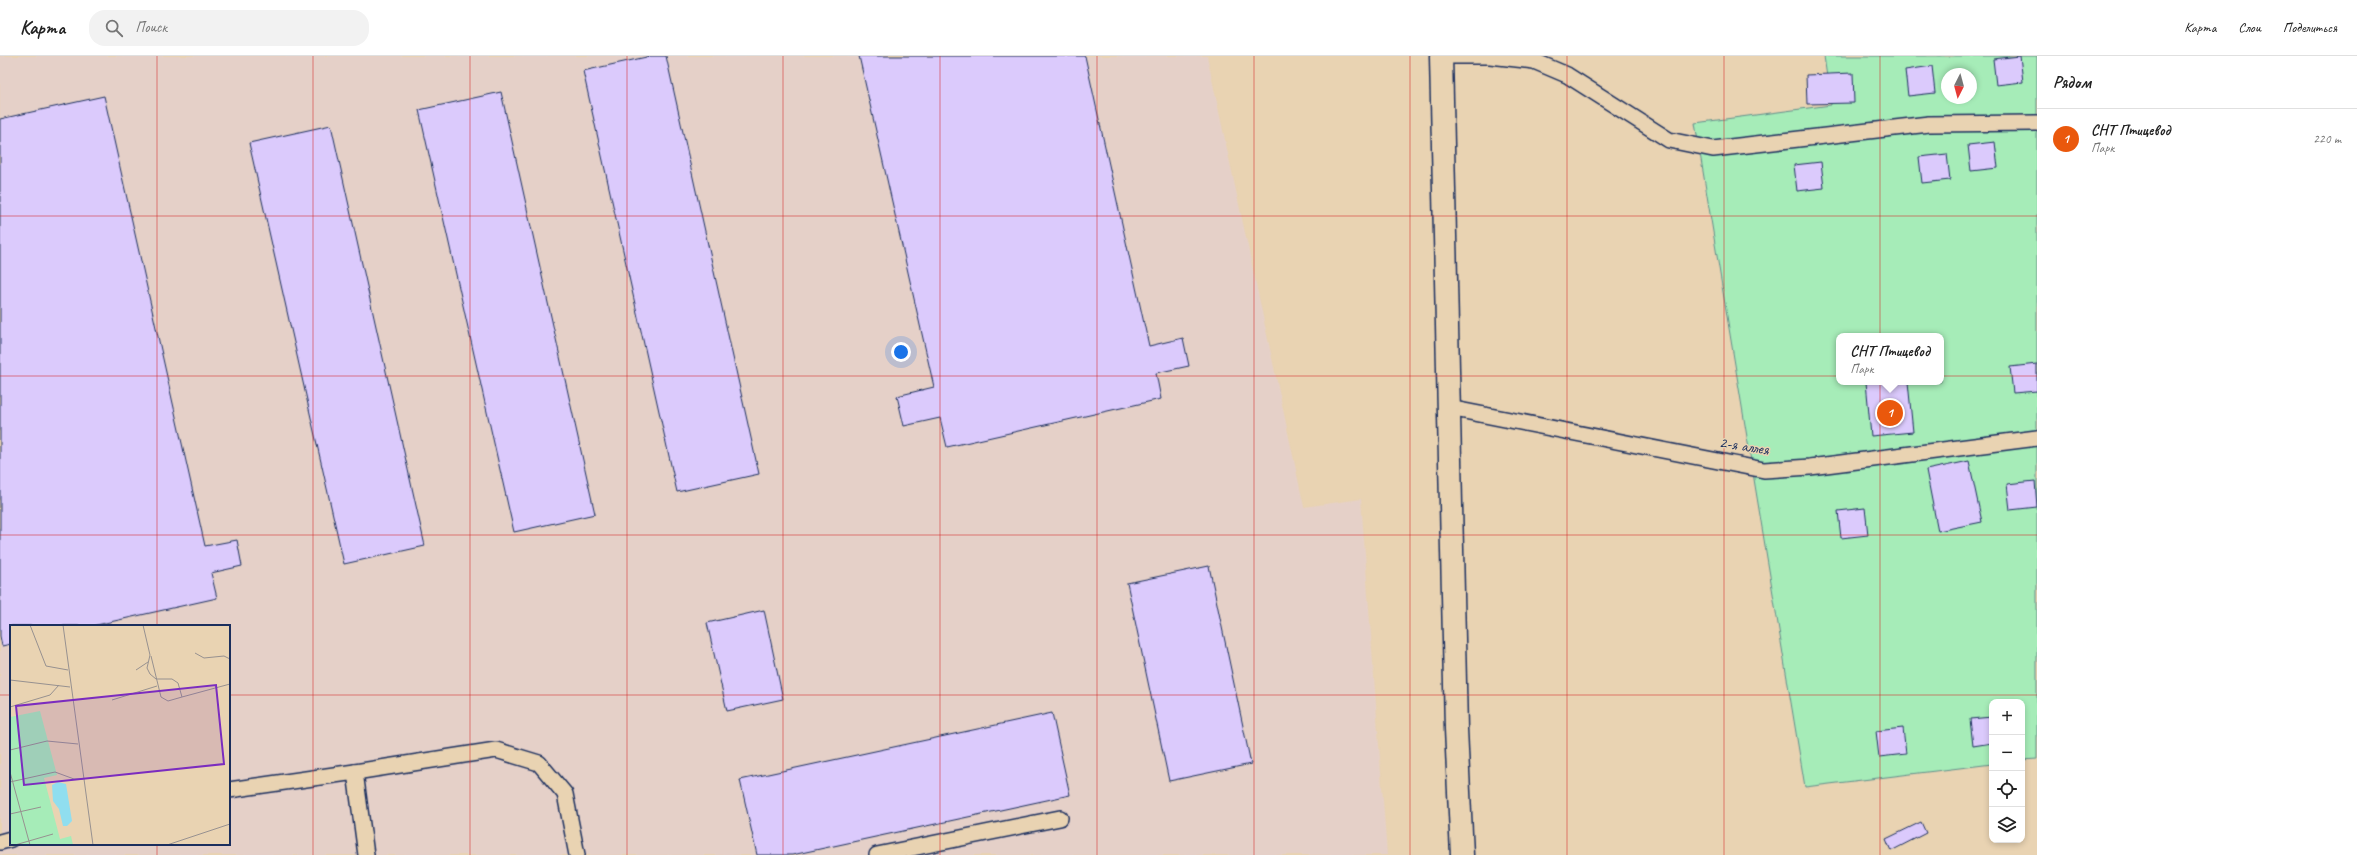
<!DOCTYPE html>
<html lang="ru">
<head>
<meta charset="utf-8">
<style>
	:root { --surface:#fff; --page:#f2f2f2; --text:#222; --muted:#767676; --line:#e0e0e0; --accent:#ea580c }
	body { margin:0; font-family:Caveat,sans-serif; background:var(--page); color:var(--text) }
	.controls { position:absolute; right:12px; bottom:12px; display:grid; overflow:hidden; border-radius:8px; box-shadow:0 2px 6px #0003 }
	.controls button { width:36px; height:36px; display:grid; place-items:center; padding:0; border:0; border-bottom:1px solid var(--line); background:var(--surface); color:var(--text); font:20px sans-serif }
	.compass { position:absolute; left:1941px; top:12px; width:36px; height:36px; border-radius:50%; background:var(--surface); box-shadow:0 2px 6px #0003; rotate:186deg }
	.you { position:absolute; left:901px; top:296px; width:14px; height:14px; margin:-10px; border:3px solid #fff; border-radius:50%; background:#1a73e8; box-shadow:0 0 0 6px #1a73e833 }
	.badge { display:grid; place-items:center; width:26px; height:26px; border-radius:50%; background:var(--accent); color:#fff; font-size:13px; font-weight:700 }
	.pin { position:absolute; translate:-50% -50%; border:2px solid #fff; box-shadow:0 1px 4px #0006 }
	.popup { position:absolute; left:1836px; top:277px; width:108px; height:52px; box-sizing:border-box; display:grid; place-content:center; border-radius:8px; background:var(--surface); filter:drop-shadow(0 1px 3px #0005); font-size:13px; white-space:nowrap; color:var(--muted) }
	.popup b { font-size:15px; color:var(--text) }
	.popup::after { content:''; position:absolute; left:50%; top:100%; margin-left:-8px; border:8px solid transparent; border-top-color:var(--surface) }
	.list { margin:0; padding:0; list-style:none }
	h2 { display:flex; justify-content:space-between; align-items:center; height:52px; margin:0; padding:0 16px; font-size:17px }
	h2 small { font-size:13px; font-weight:400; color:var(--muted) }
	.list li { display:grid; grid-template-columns:26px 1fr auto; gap:12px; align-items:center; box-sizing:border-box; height:60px; padding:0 16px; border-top:1px solid var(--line) }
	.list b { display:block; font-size:15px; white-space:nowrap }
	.list p { margin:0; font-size:13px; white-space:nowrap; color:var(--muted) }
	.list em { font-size:13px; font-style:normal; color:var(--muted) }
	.icon { flex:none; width:22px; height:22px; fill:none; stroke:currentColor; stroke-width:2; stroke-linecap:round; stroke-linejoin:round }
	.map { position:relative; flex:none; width:2037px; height:799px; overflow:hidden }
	header { display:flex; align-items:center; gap:24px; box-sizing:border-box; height:56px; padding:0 20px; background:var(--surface); border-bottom:1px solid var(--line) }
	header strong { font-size:19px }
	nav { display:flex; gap:22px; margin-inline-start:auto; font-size:14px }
	.search { width:280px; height:36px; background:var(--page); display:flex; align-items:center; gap:10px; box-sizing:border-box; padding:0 14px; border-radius:16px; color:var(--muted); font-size:15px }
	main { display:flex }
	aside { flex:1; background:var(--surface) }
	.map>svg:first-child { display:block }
	.built { fill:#e5d0c8; fill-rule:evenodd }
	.green { fill:#a6ecb8; stroke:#608e8b; fill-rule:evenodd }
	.building { fill:#dbcafc; stroke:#1b2f5e }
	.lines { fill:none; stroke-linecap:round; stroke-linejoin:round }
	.service-casing { stroke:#1b2f5e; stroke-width:18 }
	.tertiary-casing { stroke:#1b2f5e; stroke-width:25 }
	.service { stroke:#e9d3b2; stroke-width:15 }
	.tertiary { stroke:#e9d3b2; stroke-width:22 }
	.grid { fill:none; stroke:#d62828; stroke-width:1; stroke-opacity:0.55 }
	.labels { text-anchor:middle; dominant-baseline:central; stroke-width:3; stroke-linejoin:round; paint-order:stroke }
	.street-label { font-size:16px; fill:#1b2f5e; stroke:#e9d3b2 }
	.inset-road { fill:none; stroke:#979190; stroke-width:1 }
	.view { fill:#7b2cbf; fill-opacity:0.15; stroke:#7b2cbf; stroke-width:2 }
	.inset-edge { fill:none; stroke:#1b2f5e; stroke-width:2 }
</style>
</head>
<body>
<header>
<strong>Карта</strong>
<div class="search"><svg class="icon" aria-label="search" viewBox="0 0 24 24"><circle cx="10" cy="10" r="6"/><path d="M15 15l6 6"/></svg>Поиск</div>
<nav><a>Карта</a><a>Слои</a><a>Поделиться</a></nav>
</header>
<main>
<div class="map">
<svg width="2037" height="799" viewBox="0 0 2037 799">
	<rect width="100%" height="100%" fill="#e9d3b2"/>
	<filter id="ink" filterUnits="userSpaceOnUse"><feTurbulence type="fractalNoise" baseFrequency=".025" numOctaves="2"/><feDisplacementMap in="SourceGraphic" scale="8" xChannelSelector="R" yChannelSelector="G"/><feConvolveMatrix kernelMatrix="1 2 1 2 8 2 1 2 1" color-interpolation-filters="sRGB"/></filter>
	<g filter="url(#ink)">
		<path class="built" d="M0,0h1207l97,451 57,-8 26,356h-1387zM11,570h218v218h-218z"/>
		<path class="green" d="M1824,0h213v703l-15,1v-58h-30v62l-187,23 -110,-664 136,-18zM1947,18h24v24h-24zM1839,280h102v46h-102z"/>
		<g class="building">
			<path d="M651,0h15l93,418 -82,18 -94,-421z"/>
			<path d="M859,0h226l64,290 34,-8 6,28 -33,7 5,26 -214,48 -7,-29 -36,8 -7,-30 37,-9z"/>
			<path d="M2020,0l3,26 -27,3 -3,-26z"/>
			<path d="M1932,10l3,27 -27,3 -3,-26z"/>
			<path d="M1853,17l1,30 -47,1 -1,-29z"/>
			<path d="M501,36l94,422 -81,18 -95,-422z"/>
			<path d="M104,40l101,450 32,-6 5,26 -31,7 6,25 -125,28h-81v18l-9,2 -2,-10v-517z"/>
			<path d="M331,69l94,421 -81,18 -95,-421z"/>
			<path d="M1995,86l3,26 -27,3 -3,-26z"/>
			<path d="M1947,98l3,26 -28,3 -3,-26z"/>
			<path d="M1821,106l3,26 -27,3 -3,-26z"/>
			<path d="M2037,308v27l-24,2 -3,-26z"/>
			<path d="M1866,326h42l5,50 -42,4z"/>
			<path d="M1969,405l13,61 -44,9 -12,-61z"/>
			<path d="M2035,425l2,26 -27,3 -3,-26z"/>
			<path d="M1865,452l3,27 -27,3 -3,-27z"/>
			<path d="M1209,510l42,198 -82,17 -42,-198z"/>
			<path d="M764,554l19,89 -56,12 -20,-88z"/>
			<path d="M1052,657l18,82 -278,60h-35l-17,-75z"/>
			<path d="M1992,661v26l-19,3 -3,-27z"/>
			<path d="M1903,672l3,26 -27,3 -3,-26z"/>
			<path d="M1921,766l5,11 -35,18 -5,-12z"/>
		</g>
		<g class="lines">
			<defs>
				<g id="service">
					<path d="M1451,0h39l44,5 33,14 102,65 44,9 216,-25 108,-1"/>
					<path d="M1449,352l315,62 46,-3 227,-29"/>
					<path d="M355,716l141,-22 43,13 26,31 12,61"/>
					<path d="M229,734l126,-18 11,83"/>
					<path d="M0,786l11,-3"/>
					<path d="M877,799l183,-37"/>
				</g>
				<path id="tertiary" d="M1441,0l15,673 6,126"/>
			</defs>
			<use href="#service" class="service-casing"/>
			<use href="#tertiary" class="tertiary-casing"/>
			<use href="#service" class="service"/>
			<use href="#tertiary" class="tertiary"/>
		</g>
	</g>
	<path class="grid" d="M157,0v570M313,0v799M470,0v799M627,0v799M783,0v799M940,0v799M1097,0v799M1254,0v799M1410,0v799M1567,0v799M1724,0v799M1880,0v799M0,160h2037M0,320h2037M0,479h2037M0,639h11M229,639h1808M157,788v11"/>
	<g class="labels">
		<g class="street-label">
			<text transform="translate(1744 390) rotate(9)">2-я аллея</text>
		</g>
	</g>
	<g transform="translate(10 569)">
		<rect width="220" height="220" fill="#e9d3b2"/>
		<path d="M30,86l17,64 -13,3 16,61 11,-3 2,9h-63v-128z" fill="#a6ecb8"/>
		<path d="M48,157l8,2 6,37 -5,5h-4l-4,-17 -6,-8 -1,-16z" fill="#90deef"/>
		<path class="inset-road" d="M20,0l16,41 22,4M53,0l30,220M133,0l7,30 -3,13 3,6 6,5h16l6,4 4,14 48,-13M185,28l9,5 20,-2 6,3M141,31l10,41 7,4 14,-4M126,45l12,-8M0,55l60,7M102,75l45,-14M0,82l40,-12 9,-10M0,125l37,-9 31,3M0,147l20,73M0,157l45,-10 19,7h9M0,189l31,-7M5,220l38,-11M157,220l63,-21"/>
		<path class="view" d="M206,60l8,79 -200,21 -8,-79z"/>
		<rect width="220" height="220" class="inset-edge"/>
	</g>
</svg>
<div class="controls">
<button>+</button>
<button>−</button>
<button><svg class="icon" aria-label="locate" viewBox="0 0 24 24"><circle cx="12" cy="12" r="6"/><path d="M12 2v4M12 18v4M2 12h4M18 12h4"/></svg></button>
<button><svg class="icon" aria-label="layers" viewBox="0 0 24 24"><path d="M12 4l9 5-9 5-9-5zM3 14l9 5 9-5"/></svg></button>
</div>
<svg class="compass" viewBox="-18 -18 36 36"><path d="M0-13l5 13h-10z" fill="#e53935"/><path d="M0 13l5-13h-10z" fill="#767676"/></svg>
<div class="you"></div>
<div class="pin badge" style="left:1890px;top:357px">1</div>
<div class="popup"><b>СНТ Птицевод</b>Парк</div>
</div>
<aside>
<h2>Рядом<small></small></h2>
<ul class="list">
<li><span class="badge">1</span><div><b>СНТ Птицевод</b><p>Парк</p></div><em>220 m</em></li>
</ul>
</aside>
</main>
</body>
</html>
